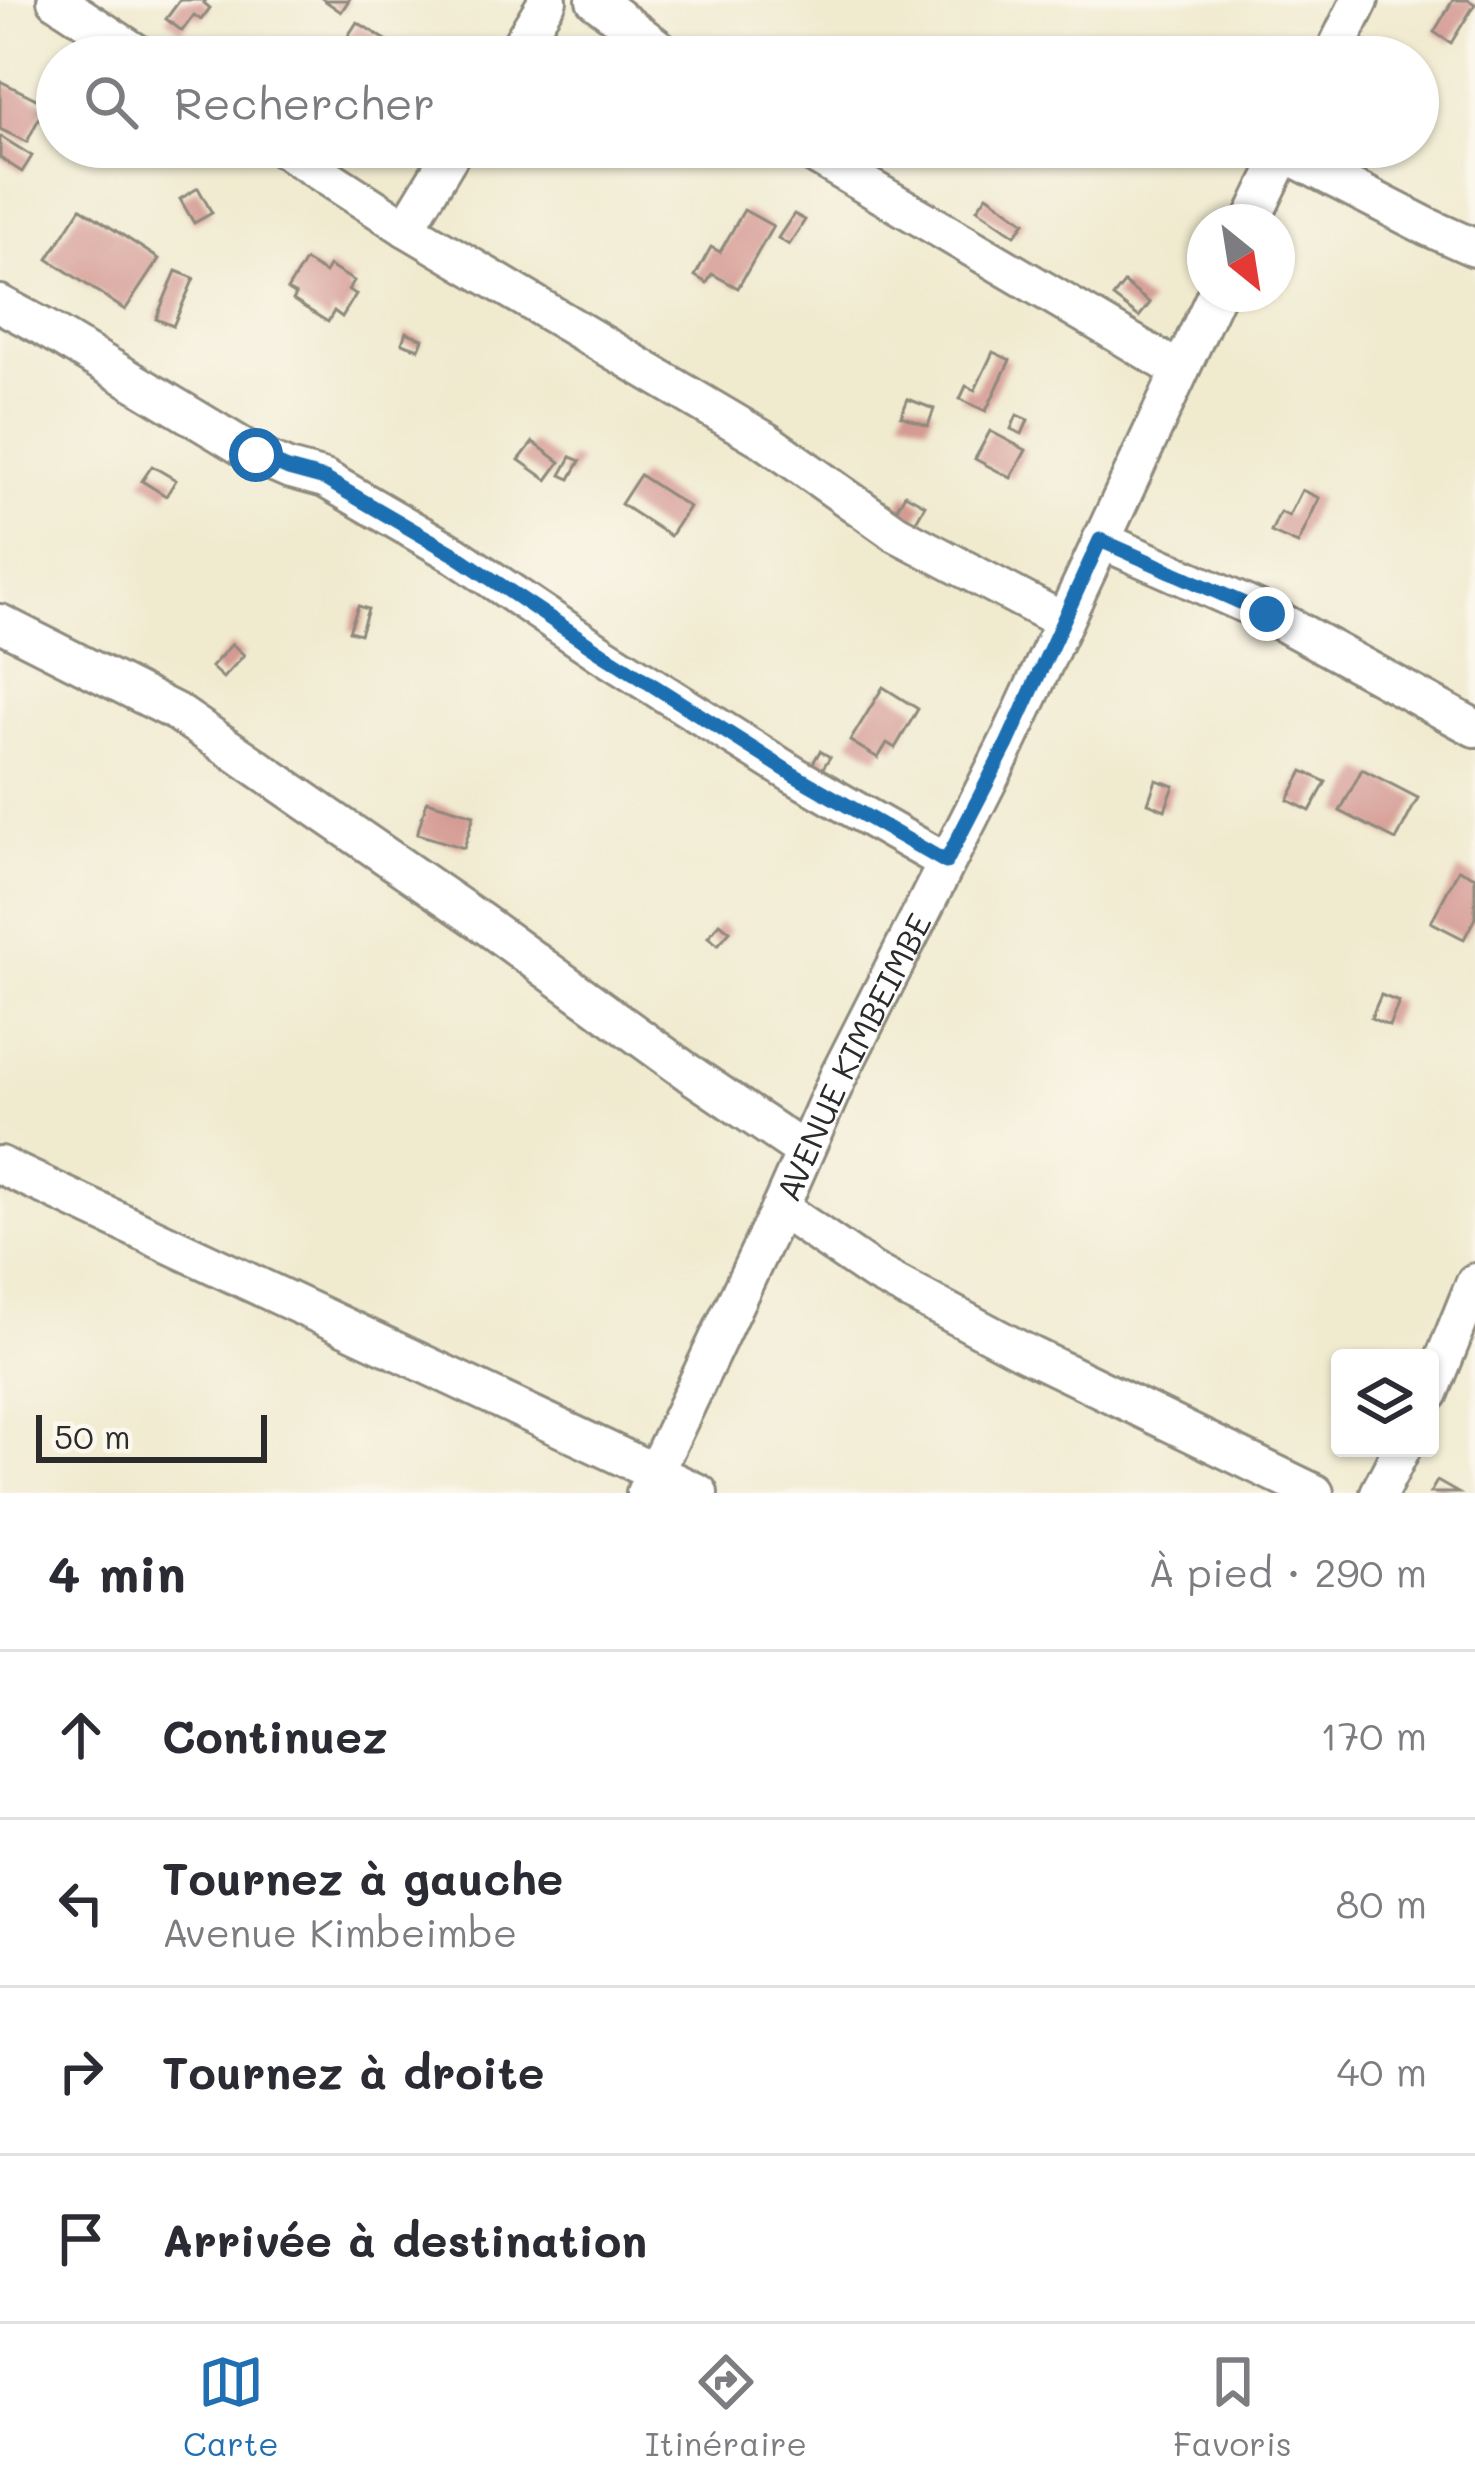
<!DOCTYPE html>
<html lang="fr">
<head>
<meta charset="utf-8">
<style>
	:root { --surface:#fff; --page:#f7f7f7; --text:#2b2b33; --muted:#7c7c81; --line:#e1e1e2; --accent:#1f6fb2 }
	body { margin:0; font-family:Mali,sans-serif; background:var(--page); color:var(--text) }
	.controls { position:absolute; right:36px; bottom:36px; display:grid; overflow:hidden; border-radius:12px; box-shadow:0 3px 9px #0004 }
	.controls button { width:108px; height:108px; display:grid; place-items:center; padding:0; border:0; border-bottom:3px solid var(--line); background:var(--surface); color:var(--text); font:60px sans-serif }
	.compass { position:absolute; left:1187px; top:204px; width:108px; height:108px; border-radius:50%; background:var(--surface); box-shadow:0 3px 9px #0004; rotate:150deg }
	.scale { position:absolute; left:36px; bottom:30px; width:231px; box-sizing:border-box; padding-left:12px; border:6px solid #2b2b2b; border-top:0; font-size:33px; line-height:42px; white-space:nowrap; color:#2b2b2b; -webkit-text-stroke:9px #fbf7ec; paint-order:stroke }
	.stop { position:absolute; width:36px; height:36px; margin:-27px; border:9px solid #1f6fb2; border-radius:50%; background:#fff }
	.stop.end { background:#1f6fb2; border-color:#fff; box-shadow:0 3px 12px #0008 }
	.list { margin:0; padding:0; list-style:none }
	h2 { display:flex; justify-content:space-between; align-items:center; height:156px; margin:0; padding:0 48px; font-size:51px }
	h2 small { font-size:39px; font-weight:400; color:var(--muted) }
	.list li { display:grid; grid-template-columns:78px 1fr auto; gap:36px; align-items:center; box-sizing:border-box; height:168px; padding:0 48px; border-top:3px solid var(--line) }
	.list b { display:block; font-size:45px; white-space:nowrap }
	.list p { margin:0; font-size:39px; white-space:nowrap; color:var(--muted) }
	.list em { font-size:39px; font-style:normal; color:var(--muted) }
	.icon { flex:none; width:66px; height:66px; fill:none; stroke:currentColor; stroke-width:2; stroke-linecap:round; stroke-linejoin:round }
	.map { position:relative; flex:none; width:1475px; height:1493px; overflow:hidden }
	.search { position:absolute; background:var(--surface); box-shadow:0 3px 9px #0004; left:36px; right:36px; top:36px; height:132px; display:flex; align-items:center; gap:30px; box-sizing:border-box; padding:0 42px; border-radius:66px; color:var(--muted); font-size:45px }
	.sheet { height:828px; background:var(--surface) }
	nav { display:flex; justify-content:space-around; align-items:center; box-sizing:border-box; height:168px; border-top:3px solid var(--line); background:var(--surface); font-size:33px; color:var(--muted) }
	nav a { display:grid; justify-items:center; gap:6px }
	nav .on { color:var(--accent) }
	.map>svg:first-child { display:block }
	.building { fill:#d49a93 }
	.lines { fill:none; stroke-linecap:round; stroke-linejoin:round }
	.minor-casing { stroke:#8e8a7d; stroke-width:42 }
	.minor { stroke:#fff; stroke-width:36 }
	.route { stroke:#1f6fb2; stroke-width:15 }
	.labels { text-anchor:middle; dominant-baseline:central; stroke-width:12; stroke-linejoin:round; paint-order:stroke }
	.street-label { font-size:33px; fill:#2b2b2b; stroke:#fbf7ec }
</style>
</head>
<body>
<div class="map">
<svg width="1475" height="1493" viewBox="0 0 1475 1493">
	<rect width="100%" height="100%" fill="#fbf7ec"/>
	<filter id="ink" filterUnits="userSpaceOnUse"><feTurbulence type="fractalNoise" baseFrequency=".00833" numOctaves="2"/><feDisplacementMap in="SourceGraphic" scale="24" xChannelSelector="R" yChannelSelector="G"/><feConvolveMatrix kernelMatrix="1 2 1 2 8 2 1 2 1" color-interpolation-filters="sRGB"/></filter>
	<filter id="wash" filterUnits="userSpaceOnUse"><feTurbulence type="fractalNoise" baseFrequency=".004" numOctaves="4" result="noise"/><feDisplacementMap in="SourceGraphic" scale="48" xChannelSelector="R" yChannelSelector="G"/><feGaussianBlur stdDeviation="2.7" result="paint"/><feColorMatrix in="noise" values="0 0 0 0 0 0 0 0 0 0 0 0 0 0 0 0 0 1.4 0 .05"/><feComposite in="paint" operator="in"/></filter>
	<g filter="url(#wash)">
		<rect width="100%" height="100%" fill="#f0eacf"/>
		<g id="blocks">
			<g class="building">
				<path d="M180,0h26l-2,3 6,5 -9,12 -7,-5 -12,16 -16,-12z"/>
				<path d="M324,0h25l-8,12z"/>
				<path d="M1453,0h15l7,4 -24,39 -17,-11z"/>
				<path d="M357,22l34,21 -9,14 -34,-21z"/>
				<path d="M0,81l46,23 -19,38 -27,-13z"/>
				<path d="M0,136l32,20 -10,16 -22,-14z"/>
				<path d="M198,188l14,25 -18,10 -14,-24z"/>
				<path d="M987,195l38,27 -10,13 -38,-26z"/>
				<path d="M81,208l78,51 -34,51 -77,-51z"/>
				<path d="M744,210l29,16 -35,62 -26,-14 -5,9 -12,-7 16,-29 9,5z"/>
				<path d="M794,214l11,6 -16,25 -11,-7z"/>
				<path d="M305,261l20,12 4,-7 25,15 -6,9 8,4 -14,23 -8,-6 -6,11 -35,-22 3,-5 -9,-5z"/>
				<path d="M176,271l18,7 -21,48 -17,-7z"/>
				<path d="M1124,283l26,20 -11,14 -26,-20z"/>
				<path d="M406,332l17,7 -4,10 -17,-6z"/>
				<path d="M993,352l17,8 -24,51 -26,-12 6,-13 9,4z"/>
				<path d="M908,399l26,10 -6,17 -27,-10z"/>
				<path d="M1017,415l11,5 -6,14 -11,-5z"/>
				<path d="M990,431l36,19 -15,28 -36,-19z"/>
				<path d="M533,442l27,20 -13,18 -28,-20z"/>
				<path d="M571,457l9,4 -10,18 -9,-4z"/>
				<path d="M152,466l24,14 -10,16 -24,-15z"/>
				<path d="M640,475l49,32 -19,29 -49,-32z"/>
				<path d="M1302,490l17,8 -21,46 -27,-12 9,-20 9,4z"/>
				<path d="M905,494l20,11 -13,23 -20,-11z"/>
				<path d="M358,606l10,3 -8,25 -11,-3z"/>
				<path d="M232,644l12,11 -21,23 -12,-11z"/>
				<path d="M883,687l35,22 -23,39 -8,-5 -9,15 -28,-17z"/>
				<path d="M820,751l10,6 -11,17 -9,-6z"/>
				<path d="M1362,769l56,29 -22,42 -56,-29z"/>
				<path d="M1303,771l23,11 -16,29 -22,-11z"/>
				<path d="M1156,780l18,6 -9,24 -17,-7z"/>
				<path d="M427,801l47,14 -10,33 -47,-14z"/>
				<path d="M1459,869l16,8v41l-11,21 -33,-17z"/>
				<path d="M720,923l10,8 -12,14 -10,-8z"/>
				<path d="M1381,995l18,7 -10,24 -18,-8z"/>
				<path d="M1437,1481l21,12h-28z"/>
			</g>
		</g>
	</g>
	<g filter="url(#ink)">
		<use href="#blocks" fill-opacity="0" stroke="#8e8a7d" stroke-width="3"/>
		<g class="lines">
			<defs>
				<g id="minor">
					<path d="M56,0l87,57"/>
					<path d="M595,0l75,57"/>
					<path d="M513,57l35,-57"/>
					<path d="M1332,57l28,-57"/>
					<path d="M281,147l125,81 360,213 130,92 167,88"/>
					<path d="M801,147l378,223"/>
					<path d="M1284,153l144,74 47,21"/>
					<path d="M1251,222l36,-75"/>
					<path d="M406,228l49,-81"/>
					<path d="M0,304l43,23 213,128 32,14 37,10 129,75 148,100 192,121 152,87"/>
					<path d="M1101,540l166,74 208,114"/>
					<path d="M0,623l178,90 302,208 209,152 115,78"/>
					<path d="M0,1165l699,328"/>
					<path d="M780,1208l92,63 148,79 295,143"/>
					<path d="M1430,1393l45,-111"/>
					<path id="s1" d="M645,1493l135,-285 58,-131 169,-333 209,-450"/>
					<path d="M1379,1493l23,-45"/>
				</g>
			</defs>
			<use href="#minor" class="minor-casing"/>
			<use href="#minor" class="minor"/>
		</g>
	</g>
	<g class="lines" filter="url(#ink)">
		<path class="route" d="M256,455l32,14 37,10 129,75 148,99 192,122 152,87 61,-118 93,-204 167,74"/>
	</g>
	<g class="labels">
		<g class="street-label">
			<text stroke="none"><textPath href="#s1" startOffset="483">AVENUE KIMBEIMBE</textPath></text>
		</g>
	</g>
</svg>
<div class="controls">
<button><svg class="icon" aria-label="layers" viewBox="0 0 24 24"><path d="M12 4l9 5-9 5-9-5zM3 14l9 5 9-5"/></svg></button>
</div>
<svg class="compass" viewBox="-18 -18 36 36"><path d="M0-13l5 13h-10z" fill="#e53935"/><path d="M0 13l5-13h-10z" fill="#7c7c81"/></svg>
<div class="scale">50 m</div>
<div class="stop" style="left:256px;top:455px"></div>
<div class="stop end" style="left:1267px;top:614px"></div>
<div class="search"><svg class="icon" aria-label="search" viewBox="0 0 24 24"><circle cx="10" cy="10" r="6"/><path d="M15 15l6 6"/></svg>Rechercher</div>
</div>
<section class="sheet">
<h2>4 min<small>À pied · 290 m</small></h2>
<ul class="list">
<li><svg class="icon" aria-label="ahead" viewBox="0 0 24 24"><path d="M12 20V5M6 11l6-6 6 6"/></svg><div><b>Continuez</b></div><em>170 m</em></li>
<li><svg class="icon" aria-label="left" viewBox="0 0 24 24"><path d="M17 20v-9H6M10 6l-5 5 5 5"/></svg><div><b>Tournez à gauche</b><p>Avenue Kimbeimbe</p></div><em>80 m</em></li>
<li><svg class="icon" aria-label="right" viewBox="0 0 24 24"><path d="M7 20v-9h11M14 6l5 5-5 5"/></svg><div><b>Tournez à droite</b></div><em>40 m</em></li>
<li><svg class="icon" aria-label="arrive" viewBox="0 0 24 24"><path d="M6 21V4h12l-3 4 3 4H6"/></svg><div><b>Arrivée à destination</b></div></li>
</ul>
</section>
<nav>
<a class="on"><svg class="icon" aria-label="map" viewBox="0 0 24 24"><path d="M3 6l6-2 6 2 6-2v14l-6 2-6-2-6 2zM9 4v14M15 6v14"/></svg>Carte</a>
<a><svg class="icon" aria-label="directions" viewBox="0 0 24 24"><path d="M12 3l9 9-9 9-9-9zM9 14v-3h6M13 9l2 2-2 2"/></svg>Itinéraire</a>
<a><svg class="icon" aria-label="saved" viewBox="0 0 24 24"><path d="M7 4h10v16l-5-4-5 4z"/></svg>Favoris</a>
</nav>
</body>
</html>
